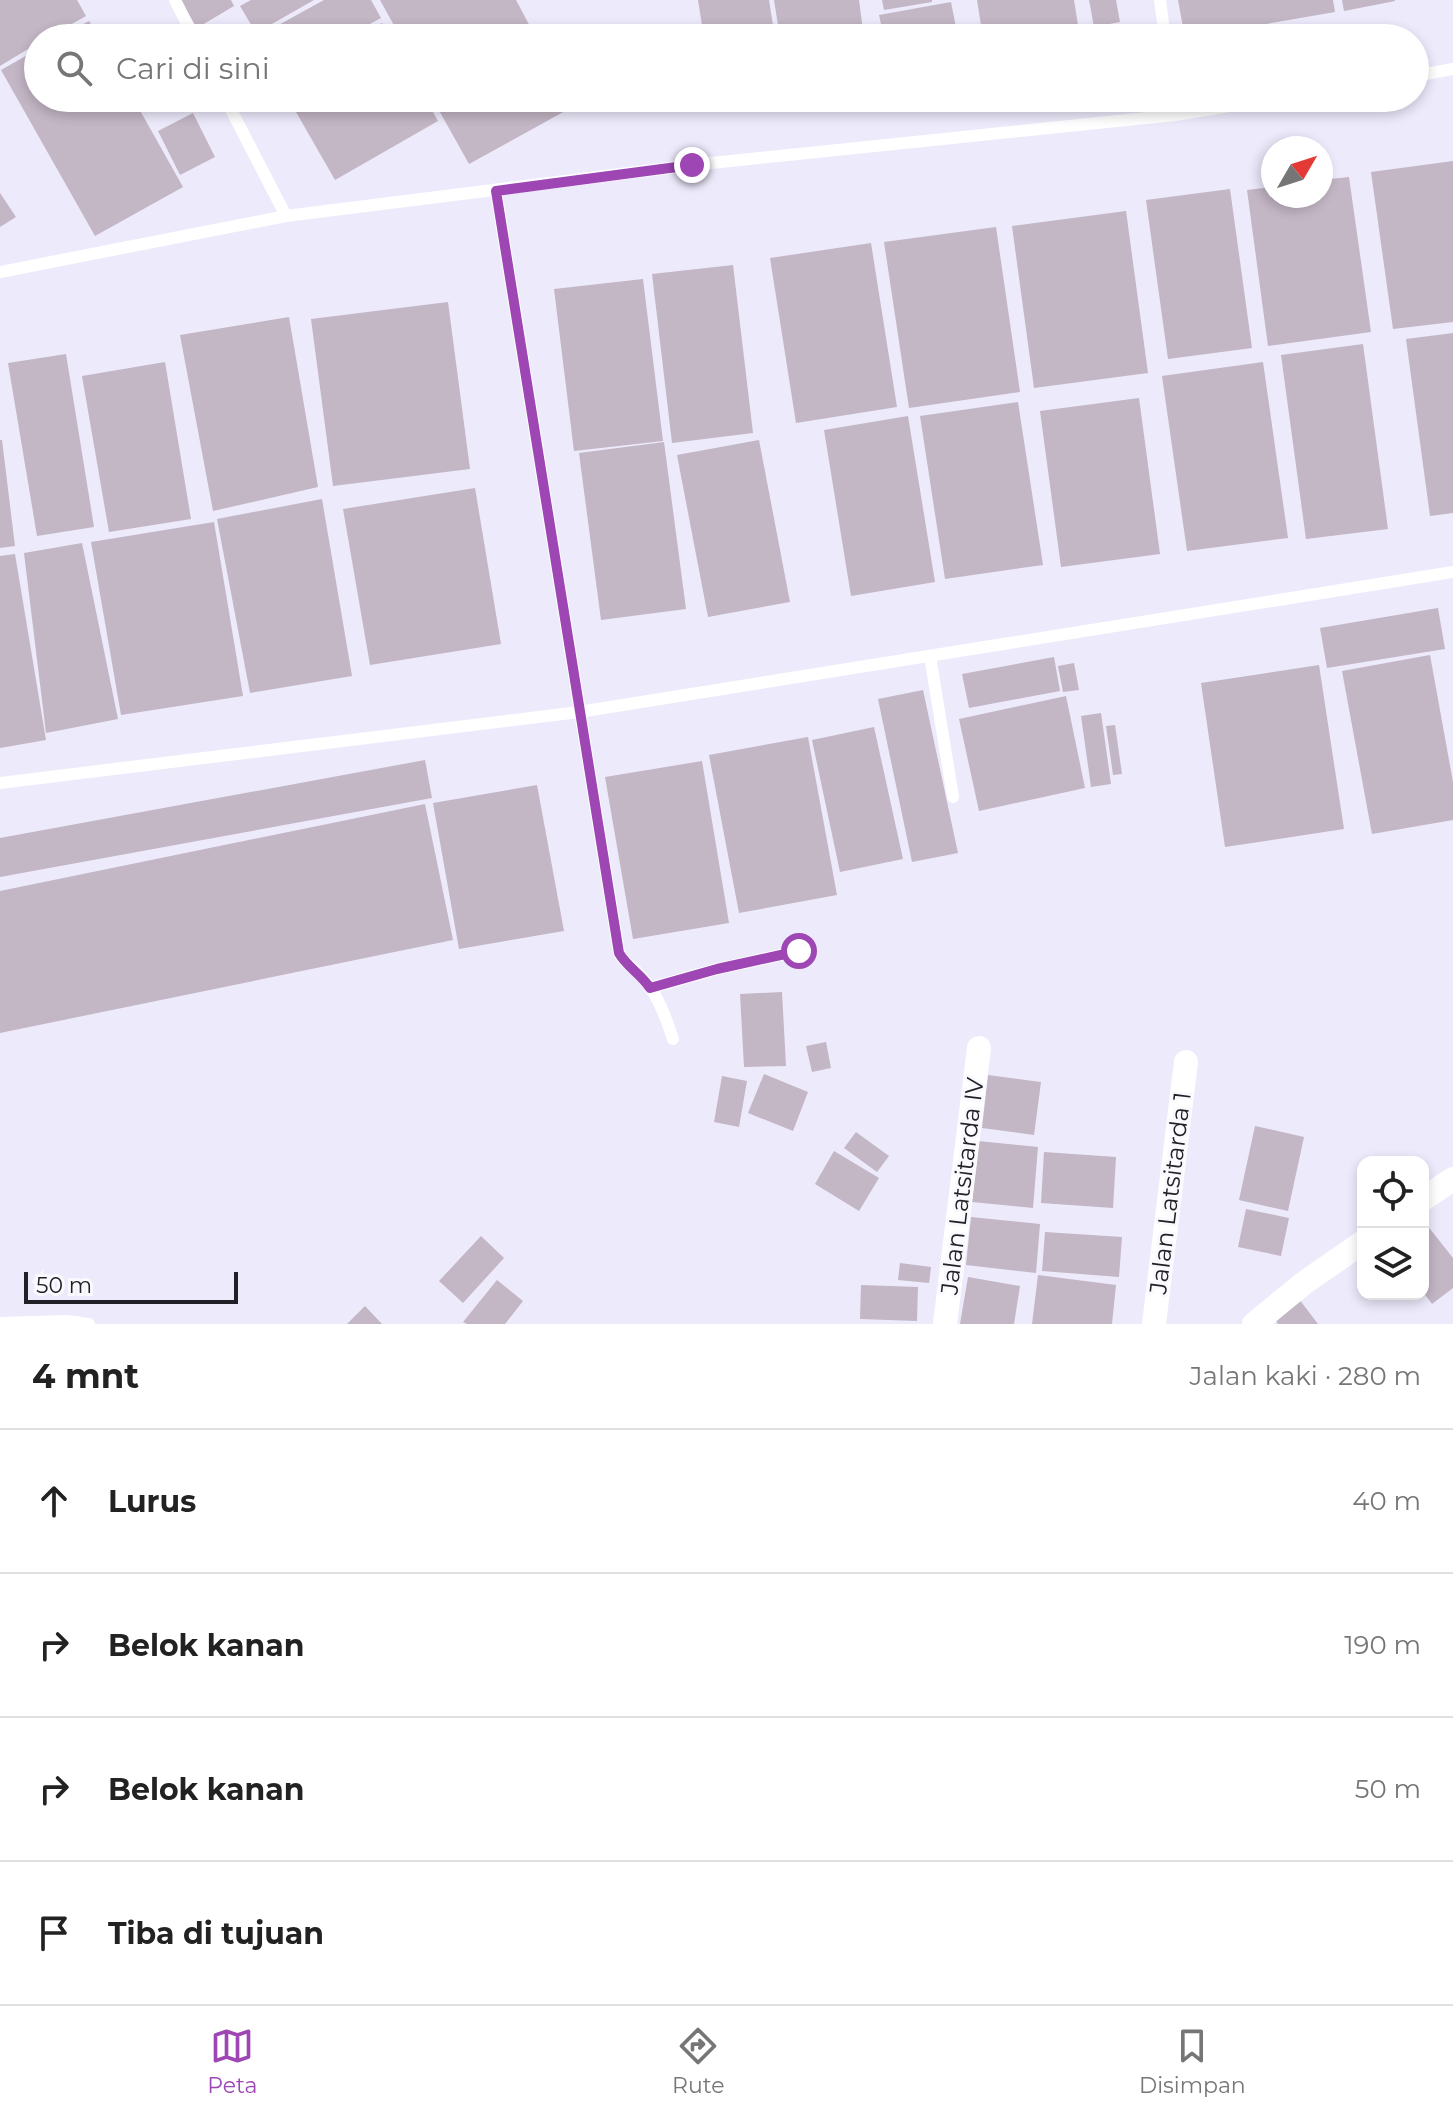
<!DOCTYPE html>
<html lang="id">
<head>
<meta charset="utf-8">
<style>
	:root { --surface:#fff; --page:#f2f2f2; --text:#222; --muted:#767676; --line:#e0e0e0; --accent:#9e47b4 }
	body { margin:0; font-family:Montserrat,sans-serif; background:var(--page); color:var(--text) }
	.controls { position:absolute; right:24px; bottom:24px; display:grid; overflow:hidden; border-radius:16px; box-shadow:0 4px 12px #0003 }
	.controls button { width:72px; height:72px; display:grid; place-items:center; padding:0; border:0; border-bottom:2px solid var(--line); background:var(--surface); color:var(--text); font:40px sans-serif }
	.compass { position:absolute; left:1261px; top:136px; width:72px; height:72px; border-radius:50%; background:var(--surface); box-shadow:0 4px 12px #0003; rotate:51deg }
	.scale { position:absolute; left:24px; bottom:20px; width:214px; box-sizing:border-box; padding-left:8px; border:4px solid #222027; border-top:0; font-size:22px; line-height:28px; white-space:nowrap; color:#222027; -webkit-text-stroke:6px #faf9fd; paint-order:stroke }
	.stop { position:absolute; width:24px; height:24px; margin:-18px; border:6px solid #9e47b4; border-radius:50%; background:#fff }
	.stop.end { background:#9e47b4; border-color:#fff; box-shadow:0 2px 8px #0008 }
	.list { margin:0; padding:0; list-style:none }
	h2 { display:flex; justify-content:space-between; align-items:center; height:104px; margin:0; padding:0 32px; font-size:34px }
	h2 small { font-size:26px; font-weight:400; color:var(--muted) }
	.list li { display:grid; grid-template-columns:52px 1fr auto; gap:24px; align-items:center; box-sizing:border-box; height:144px; padding:0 32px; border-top:2px solid var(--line) }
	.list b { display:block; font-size:30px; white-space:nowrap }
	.list em { font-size:26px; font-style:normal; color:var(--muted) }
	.icon { flex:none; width:44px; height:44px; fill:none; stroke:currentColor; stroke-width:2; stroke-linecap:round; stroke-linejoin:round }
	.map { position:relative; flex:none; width:1453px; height:1324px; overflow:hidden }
	.search { position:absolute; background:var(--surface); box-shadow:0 4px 12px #0003; left:24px; right:24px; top:24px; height:88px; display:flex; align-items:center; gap:20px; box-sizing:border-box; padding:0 28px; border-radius:44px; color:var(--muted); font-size:30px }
	.sheet { height:680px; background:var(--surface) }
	nav { display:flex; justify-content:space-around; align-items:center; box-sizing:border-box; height:112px; border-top:2px solid var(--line); background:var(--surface); font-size:22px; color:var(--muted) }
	nav a { display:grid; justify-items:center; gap:4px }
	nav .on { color:var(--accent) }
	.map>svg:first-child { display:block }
	.building { fill:#c3b6c5 }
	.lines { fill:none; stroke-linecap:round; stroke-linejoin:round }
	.lane { stroke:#fff; stroke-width:12 }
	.street { stroke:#fff; stroke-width:24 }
	.route { stroke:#9e47b4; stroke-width:10 }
	.labels { text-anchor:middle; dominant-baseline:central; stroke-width:6; stroke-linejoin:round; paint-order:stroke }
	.street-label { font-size:24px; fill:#222027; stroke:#faf9fd }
</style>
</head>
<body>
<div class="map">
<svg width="1453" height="1324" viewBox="0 0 1453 1324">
	<rect width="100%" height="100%" fill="#edeafc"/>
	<g class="building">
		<path d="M0,0h77l9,16 -39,22h-9v5l-38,23z"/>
		<path d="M180,0h51l3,6 -37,22z"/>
		<path d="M251,0h63l-58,33 -16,-27z"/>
		<path d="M324,0h47l10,18 -37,20h-89z"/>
		<path d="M380,0h136l17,32 -10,6h-122z"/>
		<path d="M698,0h71l6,38h-71z"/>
		<path d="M774,0h85l5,38h-84z"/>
		<path d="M882,0h50v2l-48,8z"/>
		<path d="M977,0h97l6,38h-97z"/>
		<path d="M1089,0h27l4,22 -26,5z"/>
		<path d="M1178,0h155l2,12 -150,26z"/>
		<path d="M1342,0h53v1l-51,10z"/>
		<path d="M951,2l7,36h-74l-5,-23z"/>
		<path d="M89,21l10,17h-41z"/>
		<path d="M382,23l8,15h-35z"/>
		<path d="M38,49v49h95l50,89 -88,49 -94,-166z"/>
		<path d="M288,98h137l13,23 -103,59z"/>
		<path d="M432,98h140l4,7 -107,59z"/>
		<path d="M714,98h47v2l-45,7z"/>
		<path d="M193,113l22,44 -35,18 -22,-44z"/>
		<path d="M1453,161v161l-60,7 -22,-157z"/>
		<path d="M1349,177l22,155 -103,14 -21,-156 26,-3v9h48v-16z"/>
		<path d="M1230,189l22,159 -84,11 -22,-159z"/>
		<path d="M0,193l16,24 -16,10z"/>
		<path d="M1126,211l22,162 -114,15 -22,-162z"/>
		<path d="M996,227l24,165 -111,16 -25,-166z"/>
		<path d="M871,243l26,164 -101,16 -26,-165z"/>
		<path d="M733,265l20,168 -81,10 -20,-169z"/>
		<path d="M643,279l20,162 -89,10 -20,-162z"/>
		<path d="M448,302l22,167 -137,17 -22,-167z"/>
		<path d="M289,317l29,170 -105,24 -33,-176z"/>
		<path d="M1453,333v180l-23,3 -24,-177z"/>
		<path d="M1363,344l25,185 -82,10 -25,-184z"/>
		<path d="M66,354l28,173 -57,9 -29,-173z"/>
		<path d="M165,362l26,157 -82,13 -27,-156z"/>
		<path d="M1263,362l25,176 -101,13 -25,-175z"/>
		<path d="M1139,398l21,156 -99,13 -21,-156z"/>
		<path d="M1018,402l25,163 -98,14 -25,-163z"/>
		<path d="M908,416l27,166 -84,14 -27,-166z"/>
		<path d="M0,440h2l13,106 -15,2z"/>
		<path d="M759,440l31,162 -82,15 -31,-162z"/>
		<path d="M664,442l22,167 -85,11 -22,-167z"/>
		<path d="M475,488l26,156 -131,21 -27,-156z"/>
		<path d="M322,499l30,177 -102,17 -33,-174z"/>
		<path d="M214,522l29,174 -122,19 -30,-173z"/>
		<path d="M82,543l36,176 -72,14 -22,-180z"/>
		<path d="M15,554l31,186 -46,8v-192z"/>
		<path d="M1438,608l7,41 -118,19 -7,-40z"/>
		<path d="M1430,655l23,127v38l-81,14 -30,-163z"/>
		<path d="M1054,657l6,34 -91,17 -7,-34z"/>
		<path d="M1074,663l5,27 -16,2 -5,-26z"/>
		<path d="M1319,665l25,164 -119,18 -24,-164z"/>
		<path d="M923,690l35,163 -46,9 -34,-163z"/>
		<path d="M1066,696l19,92 -106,23 -20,-92z"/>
		<path d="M1101,713l10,71 -20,3 -10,-71z"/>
		<path d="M1115,725l7,49 -9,1 -7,-49z"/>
		<path d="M874,727l29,132 -63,13 -28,-132z"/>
		<path d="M808,737l29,158 -98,18 -30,-158z"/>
		<path d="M425,760l7,38 -432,79v-39z"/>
		<path d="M702,761l27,162 -96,16 -28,-162z"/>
		<path d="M537,785l27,146 -105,18 -26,-146z"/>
		<path d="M425,804l28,136 -453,93v-142z"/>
		<path d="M782,992l4,74 -42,1 -4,-73z"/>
		<path d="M826,1042l5,26 -19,4 -6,-26z"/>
		<path d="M764,1074l44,18 -15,39 -45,-18z"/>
		<path d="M988,1075l53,7 -7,53 -52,-7z"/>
		<path d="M722,1076l25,5 -8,46 -25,-5z"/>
		<path d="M1255,1126l49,11 -16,74 -49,-11z"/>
		<path d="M856,1132l33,24 -12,16 -33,-24z"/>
		<path d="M978,1141l60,6 -5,61 -61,-6z"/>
		<path d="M834,1151l45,27 -20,33 -44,-27z"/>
		<path d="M1044,1152l72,5 -3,51 -72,-5z"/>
		<path d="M1246,1209l43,9 -8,38 -43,-9z"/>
		<path d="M971,1217l69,7 -4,49 -70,-8z"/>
		<path d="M1423,1220l30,38v30l-21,16 -9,-12z"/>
		<path d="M1045,1232l77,5 -3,40 -77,-6z"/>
		<path d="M481,1236l23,22 -41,45 -24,-22z"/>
		<path d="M900,1263l31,4 -2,16 -31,-3z"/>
		<path d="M1038,1275l78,10 -4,39h-80z"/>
		<path d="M968,1277l52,9 -6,38h-54z"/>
		<path d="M497,1280l26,21 -18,23h-38l-4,-2z"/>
		<path d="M861,1285l57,2 -1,34 -57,-2z"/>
		<path d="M1299,1299l19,25h-40l-3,-5z"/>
		<path d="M365,1306l17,18h-35z"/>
	</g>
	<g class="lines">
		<g class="lane">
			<path d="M175,0l19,38"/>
			<path d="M1160,0l5,38"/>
			<path d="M1415,76l38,-7"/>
			<path d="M225,98l61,118"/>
			<path d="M1173,98l2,17"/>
			<path d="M496,191l123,762c6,11 14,14 22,23 16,16 25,42 32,63"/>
			<path d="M0,272l286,-56 406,-51 483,-50 104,-17"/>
			<path d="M930,656l23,141"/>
			<path d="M0,783l579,-71 874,-140"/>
			<path d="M650,988l67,-19 82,-18"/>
			<path d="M0,1323l67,-2 22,3"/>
		</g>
		<g class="street">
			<path d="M1423,1199l30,-20"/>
			<path d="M945,1324l34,-276"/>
			<path d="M1154,1324l32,-262"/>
			<path d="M1254,1324l50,-41 59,-41"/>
		</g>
	</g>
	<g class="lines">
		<path class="route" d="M692,165l-196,26 123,762c8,14 22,21 31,35l67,-19 82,-18"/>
	</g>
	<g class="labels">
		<g class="street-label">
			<text transform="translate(962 1186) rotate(-83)">Jalan Latsitarda IV</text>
			<text transform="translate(1170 1193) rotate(-83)">Jalan Latsitarda 1</text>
		</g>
	</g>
</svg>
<div class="controls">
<button><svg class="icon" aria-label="locate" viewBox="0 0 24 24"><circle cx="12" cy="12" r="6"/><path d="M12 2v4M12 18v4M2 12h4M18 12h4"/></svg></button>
<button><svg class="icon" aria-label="layers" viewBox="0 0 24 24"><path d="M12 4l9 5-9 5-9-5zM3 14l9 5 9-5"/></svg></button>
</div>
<svg class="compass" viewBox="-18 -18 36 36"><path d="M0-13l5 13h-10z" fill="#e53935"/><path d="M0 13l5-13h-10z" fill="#767676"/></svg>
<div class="scale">50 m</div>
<div class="stop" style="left:799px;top:951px"></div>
<div class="stop end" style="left:692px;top:165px"></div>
<div class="search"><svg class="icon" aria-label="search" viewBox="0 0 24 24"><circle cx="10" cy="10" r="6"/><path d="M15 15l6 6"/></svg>Cari di sini</div>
</div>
<section class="sheet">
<h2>4 mnt<small>Jalan kaki · 280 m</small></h2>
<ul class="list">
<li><svg class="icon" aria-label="ahead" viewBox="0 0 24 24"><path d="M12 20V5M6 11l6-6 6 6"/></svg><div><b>Lurus</b></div><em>40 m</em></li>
<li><svg class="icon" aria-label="right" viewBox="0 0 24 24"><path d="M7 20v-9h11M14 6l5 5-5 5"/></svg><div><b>Belok kanan</b></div><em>190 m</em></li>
<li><svg class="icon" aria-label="right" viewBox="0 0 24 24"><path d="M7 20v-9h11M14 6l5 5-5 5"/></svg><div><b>Belok kanan</b></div><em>50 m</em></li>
<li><svg class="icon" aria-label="arrive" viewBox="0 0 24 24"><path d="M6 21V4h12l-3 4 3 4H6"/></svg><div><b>Tiba di tujuan</b></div></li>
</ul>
</section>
<nav>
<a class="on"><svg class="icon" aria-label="map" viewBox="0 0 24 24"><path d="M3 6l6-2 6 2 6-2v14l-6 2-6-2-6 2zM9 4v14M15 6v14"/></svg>Peta</a>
<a><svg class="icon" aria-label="directions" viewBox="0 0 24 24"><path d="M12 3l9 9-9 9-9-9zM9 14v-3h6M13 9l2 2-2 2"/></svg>Rute</a>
<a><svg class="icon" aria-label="saved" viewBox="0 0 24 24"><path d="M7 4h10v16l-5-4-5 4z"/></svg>Disimpan</a>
</nav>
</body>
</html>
